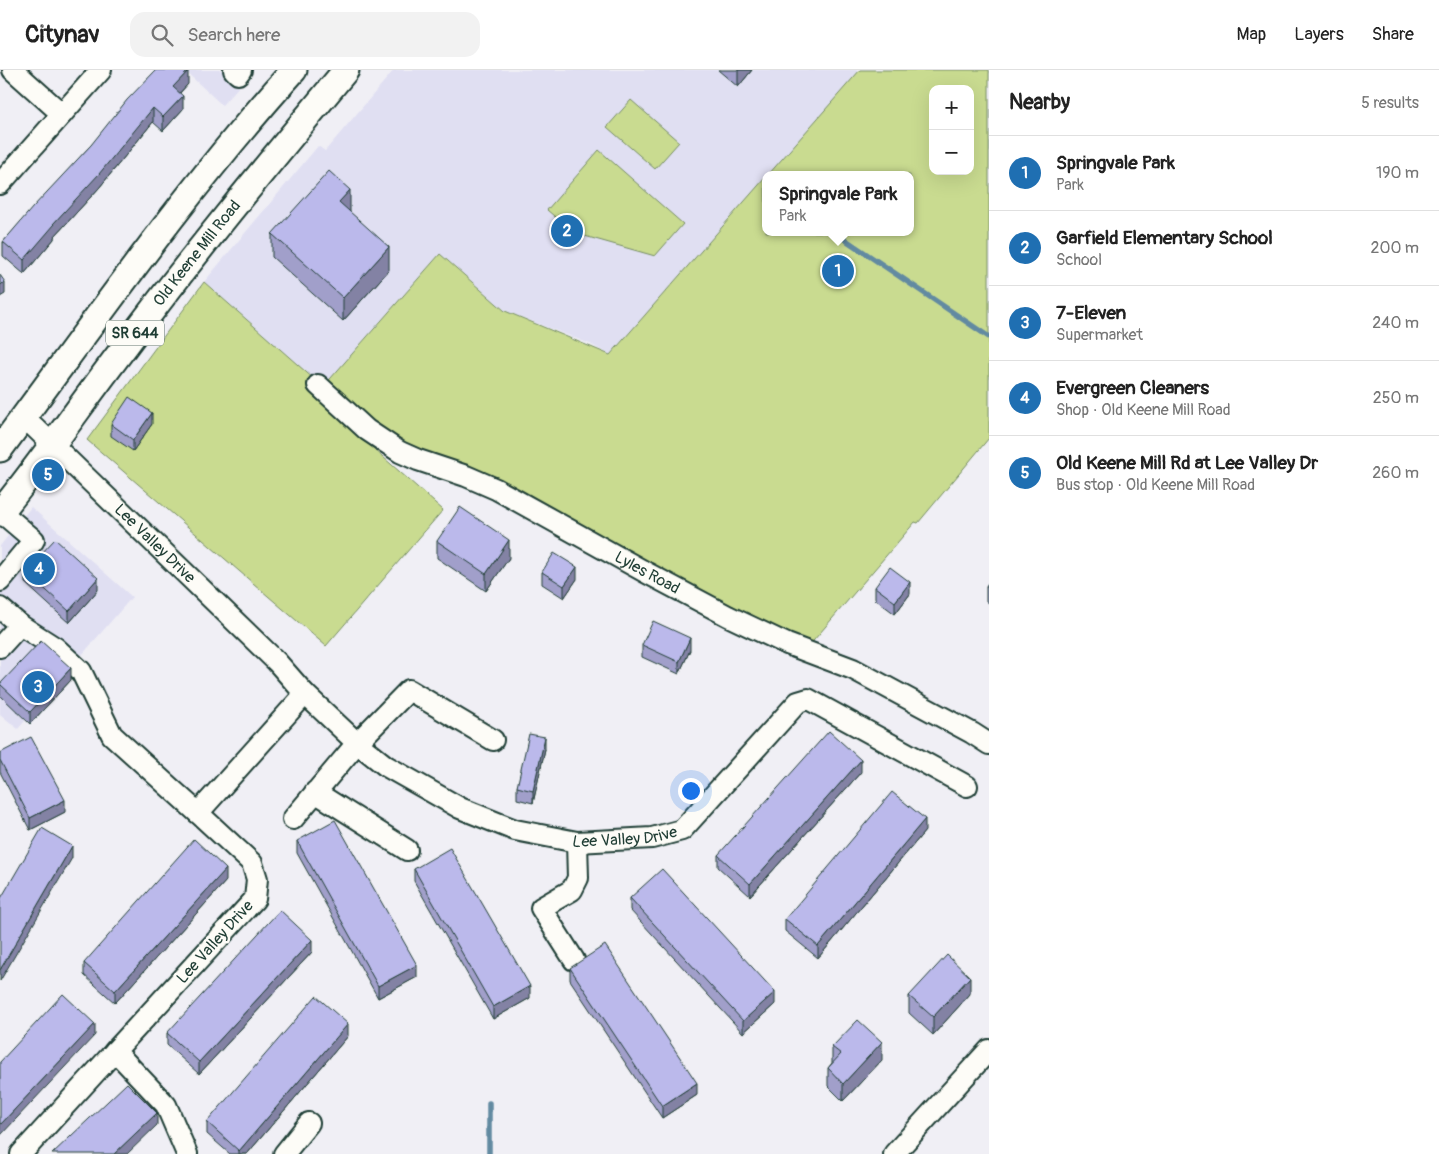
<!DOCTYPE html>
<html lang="en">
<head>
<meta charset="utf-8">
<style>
	:root { --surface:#fff; --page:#f2f2f2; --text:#222; --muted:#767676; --line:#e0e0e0; --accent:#1f6fb2 }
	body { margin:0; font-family:Pangolin,sans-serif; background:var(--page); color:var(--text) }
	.controls { position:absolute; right:15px; top:15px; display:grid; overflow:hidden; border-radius:10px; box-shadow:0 5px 20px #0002 }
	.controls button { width:45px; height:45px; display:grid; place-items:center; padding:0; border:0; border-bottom:1px solid var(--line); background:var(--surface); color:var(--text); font:25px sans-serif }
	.you { position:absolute; left:690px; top:720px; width:18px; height:18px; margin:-12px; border:4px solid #fff; border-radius:50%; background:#1a73e8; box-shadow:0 0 0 8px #1a73e833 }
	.badge { display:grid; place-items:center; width:32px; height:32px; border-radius:50%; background:var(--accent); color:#fff; font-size:16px; font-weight:700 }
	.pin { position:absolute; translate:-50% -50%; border:2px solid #fff; box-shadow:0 1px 5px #0006 }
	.popup { position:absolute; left:762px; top:101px; width:152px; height:65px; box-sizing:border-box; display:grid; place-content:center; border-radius:10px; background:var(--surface); filter:drop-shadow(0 1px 4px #0005); font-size:16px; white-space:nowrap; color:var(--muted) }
	.popup b { font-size:19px; color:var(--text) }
	.popup::after { content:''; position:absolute; left:50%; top:100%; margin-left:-10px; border:10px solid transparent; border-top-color:var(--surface) }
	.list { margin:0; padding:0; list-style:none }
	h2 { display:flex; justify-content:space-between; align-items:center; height:65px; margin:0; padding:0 20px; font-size:21px }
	h2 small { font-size:16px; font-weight:400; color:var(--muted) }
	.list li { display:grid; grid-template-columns:32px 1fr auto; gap:15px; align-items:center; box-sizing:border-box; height:75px; padding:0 20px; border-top:1px solid var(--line) }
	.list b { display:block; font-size:19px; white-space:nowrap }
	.list p { margin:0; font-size:16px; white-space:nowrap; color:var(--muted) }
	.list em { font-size:16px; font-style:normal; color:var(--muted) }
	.icon { flex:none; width:28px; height:28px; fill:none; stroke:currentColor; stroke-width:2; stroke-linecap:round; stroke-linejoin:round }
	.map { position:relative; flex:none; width:989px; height:1084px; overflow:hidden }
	header { display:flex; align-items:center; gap:30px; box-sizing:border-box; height:70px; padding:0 25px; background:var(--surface); border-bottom:1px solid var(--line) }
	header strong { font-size:24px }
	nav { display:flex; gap:28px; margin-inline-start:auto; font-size:18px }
	.search { width:350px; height:45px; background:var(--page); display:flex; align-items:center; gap:12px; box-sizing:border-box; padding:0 18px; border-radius:15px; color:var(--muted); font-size:19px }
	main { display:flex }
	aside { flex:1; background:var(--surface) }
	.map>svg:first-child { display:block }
	.built { fill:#e0dff2 }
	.green { fill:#c9db90; stroke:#748c62; fill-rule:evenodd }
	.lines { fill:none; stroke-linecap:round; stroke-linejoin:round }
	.stream { stroke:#628aa1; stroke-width:5.5 }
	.minor-casing { stroke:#1f3d34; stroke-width:24 }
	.major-casing { stroke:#1f3d34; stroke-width:29 }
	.minor { stroke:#fdfcf7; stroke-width:20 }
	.major { stroke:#fdfcf7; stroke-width:25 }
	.wall { fill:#a19fca; stroke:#1f3d34 }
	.shaded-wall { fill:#8382a4; stroke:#1f3d34 }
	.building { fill:#bbb9eb; stroke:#1f3d34 }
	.labels { text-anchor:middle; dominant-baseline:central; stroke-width:5; stroke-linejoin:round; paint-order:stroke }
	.shield { fill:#fdfcf7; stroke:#62766e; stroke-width:1 }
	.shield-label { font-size:15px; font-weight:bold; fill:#1f3d34 }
	.street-label { font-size:16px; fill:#1f3d34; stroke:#fdfcf7 }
</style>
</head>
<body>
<header>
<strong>Citynav</strong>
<div class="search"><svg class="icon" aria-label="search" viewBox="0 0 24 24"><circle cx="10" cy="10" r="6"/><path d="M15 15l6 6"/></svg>Search here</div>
<nav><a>Map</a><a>Layers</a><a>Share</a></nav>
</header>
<main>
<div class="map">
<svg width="989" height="1084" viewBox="0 0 989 1084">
	<rect width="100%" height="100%" fill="#f0eff5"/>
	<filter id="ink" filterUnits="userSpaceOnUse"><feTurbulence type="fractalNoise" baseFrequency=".02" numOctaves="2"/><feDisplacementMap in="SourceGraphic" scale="10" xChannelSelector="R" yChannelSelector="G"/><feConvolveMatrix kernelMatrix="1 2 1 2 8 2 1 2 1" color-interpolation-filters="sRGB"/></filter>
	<g filter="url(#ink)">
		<g class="built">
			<path d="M184,0h70l-32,35z"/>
			<path d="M394,0h470l-94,105h-4l-1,5 -155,175 -20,-11 -85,-33 -65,-57 -117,133 -119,-105 114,-136 7,5z"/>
			<path d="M31,437l101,90 -114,132 -18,-15v-168z"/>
		</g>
		<g class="green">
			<path d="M860,0h129v368l-71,85 -3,-1 -113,132 -326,-179 -69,-14 -84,-74 -9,9 129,114 -117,136 -239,-206 117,-158 119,105 117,-133 65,57 105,44 155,-177 1,54h144v-57h-142zM933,19h37v82h-37z"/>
			<path d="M631,30l48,42 -24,27 -48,-42z"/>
			<path d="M599,80l84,74 -28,32 -81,-23 -27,-23z"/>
		</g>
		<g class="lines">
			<g class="stream">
				<path d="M834,162l155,105"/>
				<path d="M489,1084v-51"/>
			</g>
			<defs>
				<g id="minor">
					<path d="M13,0l49,44"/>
					<path d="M234,0l4,4 3,-4"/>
					<path d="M0,114l101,-114"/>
					<path id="s1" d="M318,315l49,45 33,22 18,8 48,16 30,13 151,84 81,43 59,28 66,25 119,64 17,11"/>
					<path id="s2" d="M24,347l253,245 28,32 -107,119 54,50 5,16 -2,20 -140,152 51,54 21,49"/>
					<path d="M0,511l34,-41 -33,-28"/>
					<path d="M0,538l20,17 -20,22"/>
					<path d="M20,555l36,23 25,23 31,64 86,78"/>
					<path id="s3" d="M305,624l52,49 29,23 74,42 55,22 62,12 75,-4 30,-8 116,-128 10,-3 159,87"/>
					<path d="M315,722l92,58"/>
					<path d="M293,749l64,-76 52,-53 84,50"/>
					<path d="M574,890l-33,-52 31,-18 6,-12 -1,-36"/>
					<path d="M21,1084l94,-103"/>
					<path d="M284,1084l25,-31"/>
					<path d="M894,1084l95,-104"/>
				</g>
				<g id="major">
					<path d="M0,379c95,-128 187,-260 294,-379"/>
					<path id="s4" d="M0,443c42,-52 80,-107 120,-160 72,-97 149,-190 226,-283"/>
				</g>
			</defs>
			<use href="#minor" class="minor-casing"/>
			<use href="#major" class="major-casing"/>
			<use href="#minor" class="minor"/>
			<use href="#major" class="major"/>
		</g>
		<g class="wall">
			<path d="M718,0h34l-14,17z"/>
			<path d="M188,14l-8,9 3,16 -20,22 -10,-9 -54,66 -45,49v2l-30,35 -21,-18v-14l88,-97z"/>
			<path d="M272,164l117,36 -46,51 -71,-64z"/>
			<path d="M111,354h41l-19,27 -22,-15z"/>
			<path d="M437,471l72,17 -23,33 -49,-33z"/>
			<path d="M25,501l73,19 -29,33 -44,-40z"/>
			<path d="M542,502l35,7 -13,19 -22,-14z"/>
			<path d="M989,512v21l-3,-2v-15z"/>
			<path d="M875,517l35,7 -15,20 -20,-15z"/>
			<path d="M642,575l48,5 -11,24 -37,-17z"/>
			<path d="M71,610l-41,44 -30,-29v-11z"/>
			<path d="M545,679l-12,54 -16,-4v-12z"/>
			<path d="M0,683l65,59 -35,18 -30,-58z"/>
			<path d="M861,702l-111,124 -32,-29v-12z"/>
			<path d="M925,761l-107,127 -33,-27v-12z"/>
			<path d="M297,771l120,136 -39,21 -81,-145z"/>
			<path d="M414,799l116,129 -37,21 -79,-138z"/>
			<path d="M226,811l-111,122 -31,-28v-12z"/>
			<path d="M630,828l145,106 -32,29 -113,-123z"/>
			<path d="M312,882l-113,122 -32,-29v-12z"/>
			<path d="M570,898l127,127 -35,23 -92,-138z"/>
			<path d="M970,924l-37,41 -24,-22v-17z"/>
			<path d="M348,966l-101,118h-17l-23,-20v-12z"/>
			<path d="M832,977l50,13 -39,41 -15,-15v-18l4,-5z"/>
		</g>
		<g class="shaded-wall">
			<path d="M738,0h14l-14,17z"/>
			<path d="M188,1v13l-15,16v-13z"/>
			<path d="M183,26v13l-20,22v-14z"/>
			<path d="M153,38v14l-54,66 -45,49v2l-30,35v-14l29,-36z"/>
			<path d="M350,120v23l-11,-11z"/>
			<path d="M389,177v23l-46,51v-23z"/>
			<path d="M5,212v12l-5,3v-12z"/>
			<path d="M152,343v11l-19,27v-11z"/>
			<path d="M509,470v18l-23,33v-17z"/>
			<path d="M577,497v12l-13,19v-12z"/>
			<path d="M98,508v12l-29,33v-12z"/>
			<path d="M910,512v12l-15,20v-12z"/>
			<path d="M690,568v12l-11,24v-12z"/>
			<path d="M71,598v12l-41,44v-12z"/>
			<path d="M545,667v12l-12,54v-12z"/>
			<path d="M861,690v12l-111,124v-12z"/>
			<path d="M65,730v12l-35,18v-12z"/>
			<path d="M925,749v12l-107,127v-12z"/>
			<path d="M72,776v12l-72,123v-11z"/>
			<path d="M226,799v12l-111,122v-12z"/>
			<path d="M312,870v12l-113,122v-12z"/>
			<path d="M417,895v12l-39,21v-12z"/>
			<path d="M970,907v17l-37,41v-18z"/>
			<path d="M530,916v12l-37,21v-12z"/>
			<path d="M775,922v12l-32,29v-12z"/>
			<path d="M95,954v11l-95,101v-11z"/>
			<path d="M348,954v12l-101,118h-8v-3z"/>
			<path d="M882,972v18l-39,41v-17z"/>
			<path d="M697,1013v12l-35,23v-12z"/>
			<path d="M157,1043v12l-30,29h-13z"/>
		</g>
		<g class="building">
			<path d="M156,0h32v1l-15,16 10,9 -20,21 -10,-9 -54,66 -46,50 1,1 -30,35 -21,-18 30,-35 58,-62 36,-45z"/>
			<path d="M329,101l21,19 -11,12 50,45 -46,51 -71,-64z"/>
			<path d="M0,205l5,7 -5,3z"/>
			<path d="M129,327l23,16 -19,27 -22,-16z"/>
			<path d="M460,437l49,33 -23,34 -49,-33z"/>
			<path d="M55,469l43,39 -29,33 -44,-40z"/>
			<path d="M554,483l23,14 -13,19 -22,-14z"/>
			<path d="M890,497l20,15 -15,20 -20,-15z"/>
			<path d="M989,512v6l-3,-2z"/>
			<path d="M653,551l37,17 -11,24 -37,-17z"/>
			<path d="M41,571l30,27 -41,44 -30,-28z"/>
			<path d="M829,661l32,29 -111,124 -32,-29z"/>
			<path d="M529,664l16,3 -12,54 -16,-4z"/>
			<path d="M31,667l34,63 -35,18 -30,-58v-7z"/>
			<path d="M892,722l33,27 -107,127 -33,-27z"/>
			<path d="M335,750l82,145 -39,21 -81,-145z"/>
			<path d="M42,758l30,18 -72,124v-70z"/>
			<path d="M194,769l32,30 -111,122 -31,-28z"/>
			<path d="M450,778l80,138 -37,21 -79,-138z"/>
			<path d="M662,799l113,123 -32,29 -113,-123z"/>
			<path d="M280,840l32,30 -113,122 -32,-29z"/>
			<path d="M605,875l92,138 -35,23 -92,-138z"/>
			<path d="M947,885l23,22 -37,40 -24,-21z"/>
			<path d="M63,924l32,30 -95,101v-63z"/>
			<path d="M316,926l32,28 -109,127 -32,-29z"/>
			<path d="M858,950l24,22 -39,42 -15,-16 13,-14 -9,-7z"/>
			<path d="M127,1013l30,30 -43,41h-62z"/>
		</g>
	</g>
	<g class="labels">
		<rect class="shield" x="106" y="250.5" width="58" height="25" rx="4"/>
		<g class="shield-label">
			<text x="135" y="263">SR 644</text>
		</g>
		<g class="street-label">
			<text stroke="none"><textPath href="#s4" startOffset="326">Old Keene Mill Road</textPath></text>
			<text stroke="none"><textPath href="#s2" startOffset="182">Lee Valley Drive</textPath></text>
			<text stroke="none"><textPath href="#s1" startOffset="382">Lyles Road</textPath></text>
			<text stroke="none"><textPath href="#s3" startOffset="364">Lee Valley Drive</textPath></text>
			<text transform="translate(215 872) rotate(-48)">Lee Valley Drive</text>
		</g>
	</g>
</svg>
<div class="controls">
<button>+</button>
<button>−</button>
</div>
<div class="you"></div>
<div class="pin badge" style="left:838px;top:201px">1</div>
<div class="popup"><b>Springvale Park</b>Park</div>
<div class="pin badge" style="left:567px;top:161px">2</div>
<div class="pin badge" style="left:38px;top:617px">3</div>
<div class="pin badge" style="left:39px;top:499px">4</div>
<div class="pin badge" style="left:48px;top:405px">5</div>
</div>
<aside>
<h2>Nearby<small>5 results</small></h2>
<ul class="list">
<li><span class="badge">1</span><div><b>Springvale Park</b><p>Park</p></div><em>190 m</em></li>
<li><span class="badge">2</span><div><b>Garfield Elementary School</b><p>School</p></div><em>200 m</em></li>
<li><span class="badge">3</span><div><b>7-Eleven</b><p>Supermarket</p></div><em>240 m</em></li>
<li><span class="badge">4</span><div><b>Evergreen Cleaners</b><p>Shop · Old Keene Mill Road</p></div><em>250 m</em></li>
<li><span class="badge">5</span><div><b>Old Keene Mill Rd at Lee Valley Dr</b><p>Bus stop · Old Keene Mill Road</p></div><em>260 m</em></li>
</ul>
</aside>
</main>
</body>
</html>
